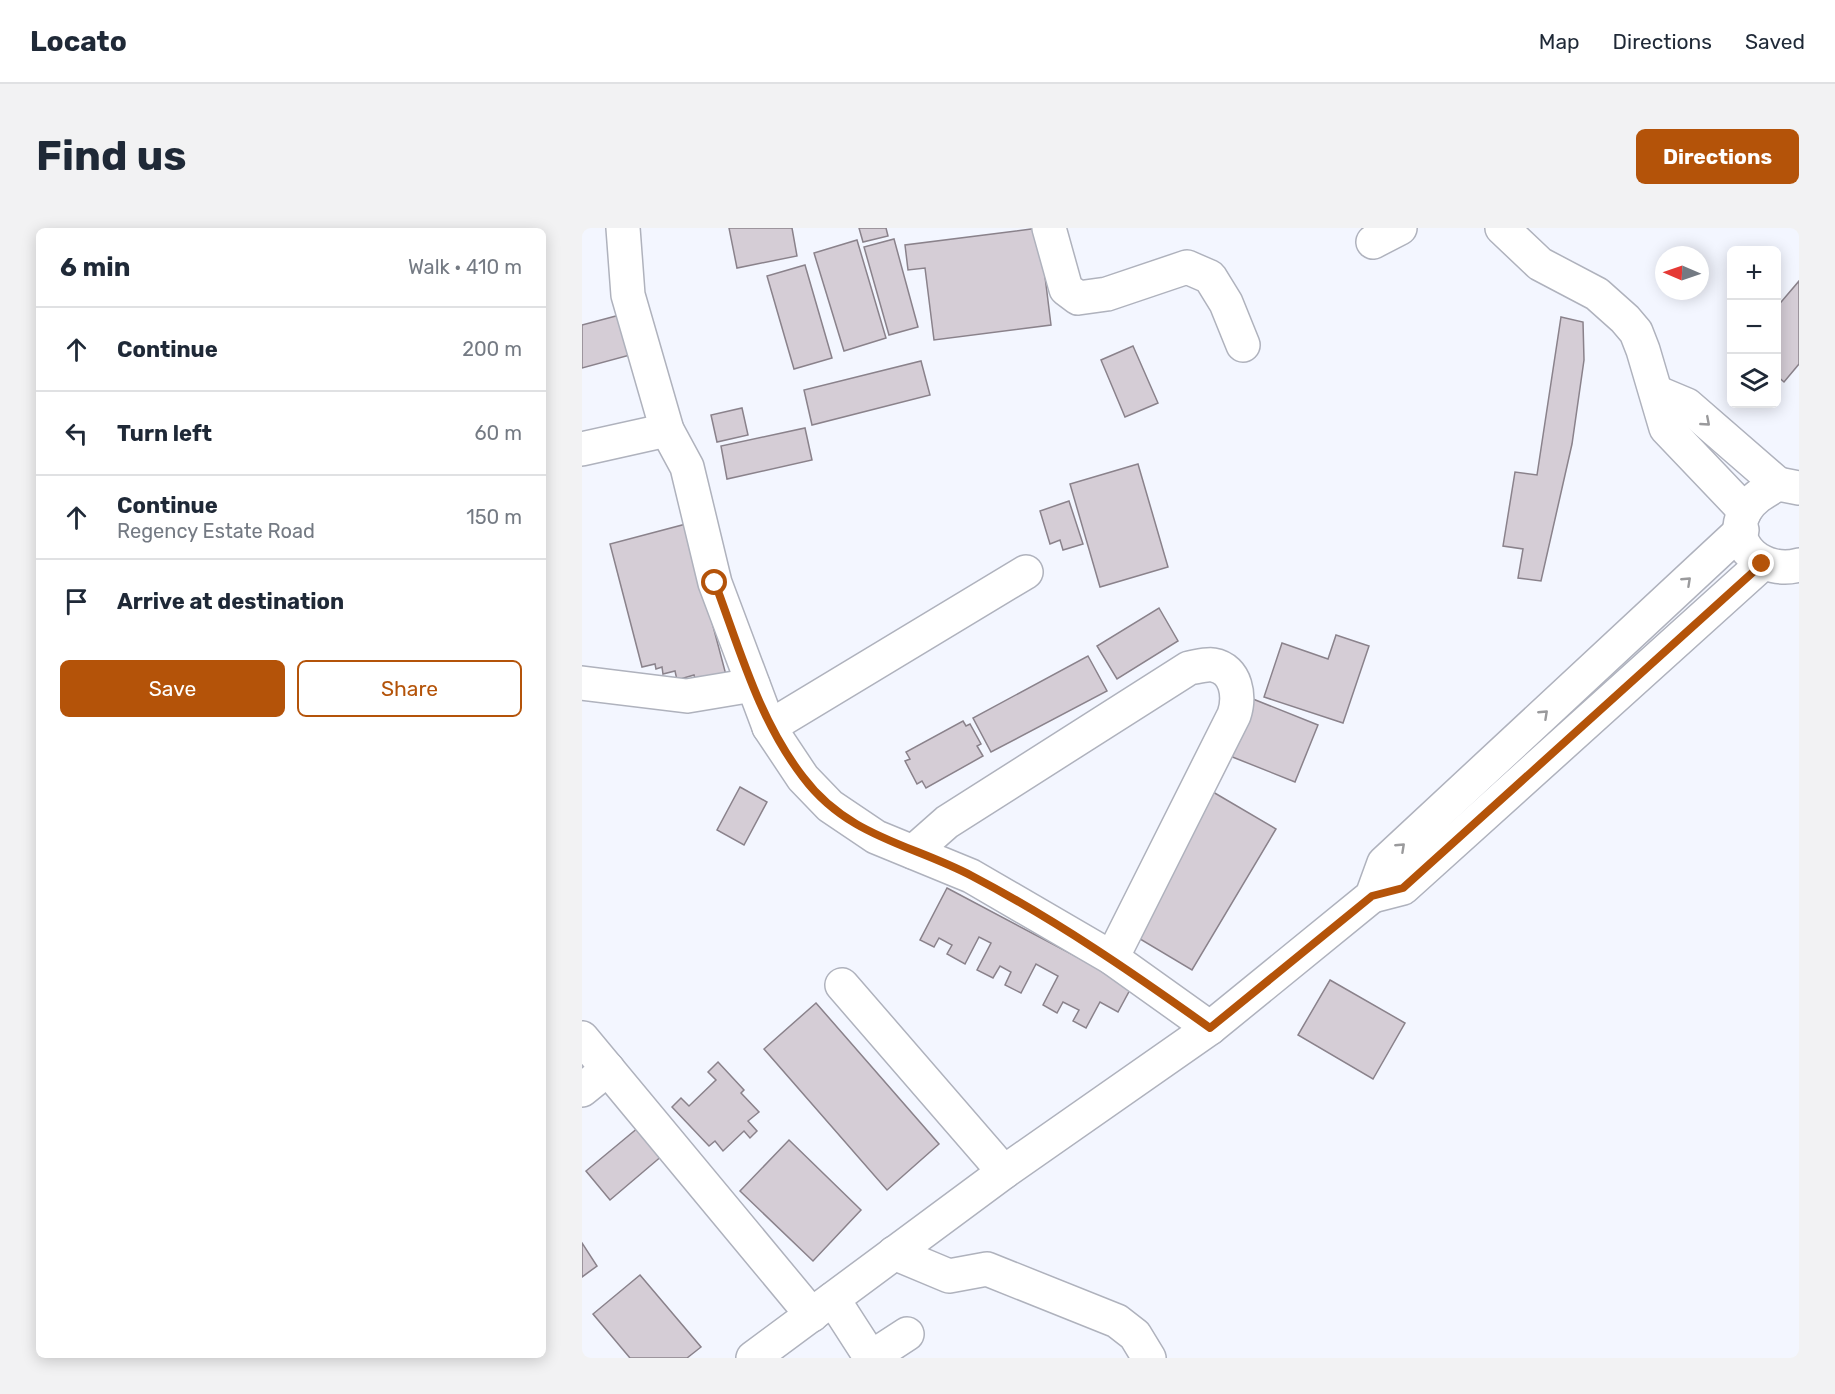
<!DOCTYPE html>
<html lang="en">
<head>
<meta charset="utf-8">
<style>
	:root { --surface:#fff; --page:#f2f2f3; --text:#1f2937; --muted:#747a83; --line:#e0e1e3; --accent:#b45309 }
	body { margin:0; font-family:Rubik,sans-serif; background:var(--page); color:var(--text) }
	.controls { position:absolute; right:18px; top:18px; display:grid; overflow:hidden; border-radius:9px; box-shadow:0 3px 15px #0003 }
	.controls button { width:54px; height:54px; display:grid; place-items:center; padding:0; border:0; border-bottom:2px solid var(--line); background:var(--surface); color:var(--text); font:30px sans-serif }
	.compass { position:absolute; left:1073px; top:18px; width:54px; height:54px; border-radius:50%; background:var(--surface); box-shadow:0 3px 15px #0003; rotate:272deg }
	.stop { position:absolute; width:18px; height:18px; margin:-14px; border:4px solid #b45309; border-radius:50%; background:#fff }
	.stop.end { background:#b45309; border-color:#fff; box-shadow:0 2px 6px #0008 }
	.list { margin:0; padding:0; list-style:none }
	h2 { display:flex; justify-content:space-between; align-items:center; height:78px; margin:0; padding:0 24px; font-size:26px }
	h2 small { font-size:20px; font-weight:400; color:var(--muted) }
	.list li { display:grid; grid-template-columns:39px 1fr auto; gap:18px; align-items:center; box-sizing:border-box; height:84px; padding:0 24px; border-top:2px solid var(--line) }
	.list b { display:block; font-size:22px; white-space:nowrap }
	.list p { margin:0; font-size:20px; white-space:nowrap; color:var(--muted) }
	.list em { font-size:20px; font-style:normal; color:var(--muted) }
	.actions { display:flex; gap:12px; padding:18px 24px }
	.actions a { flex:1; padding:14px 0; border:2px solid var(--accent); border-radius:9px; text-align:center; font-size:21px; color:var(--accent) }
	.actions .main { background:var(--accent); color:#fff }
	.icon { flex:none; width:33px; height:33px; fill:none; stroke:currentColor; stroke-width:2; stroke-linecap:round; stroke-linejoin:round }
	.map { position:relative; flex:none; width:1217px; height:1130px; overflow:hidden; border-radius:9px }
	header { display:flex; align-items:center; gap:36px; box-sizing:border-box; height:84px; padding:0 30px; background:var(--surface); border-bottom:2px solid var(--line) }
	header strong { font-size:28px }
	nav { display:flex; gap:33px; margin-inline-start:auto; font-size:21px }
	.intro { display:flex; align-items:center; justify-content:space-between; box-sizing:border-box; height:144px; padding:0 36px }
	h1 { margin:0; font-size:42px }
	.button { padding:15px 27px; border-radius:9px; background:var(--accent); color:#fff; font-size:21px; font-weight:700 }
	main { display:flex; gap:36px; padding:0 36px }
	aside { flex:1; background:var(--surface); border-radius:9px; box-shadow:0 3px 15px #0003 }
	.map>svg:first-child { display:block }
	.building { fill:#d5cdd6; stroke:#8a828b; stroke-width:1.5 }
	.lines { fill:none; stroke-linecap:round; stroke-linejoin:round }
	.minor-casing { stroke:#afb2bd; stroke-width:36 }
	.minor { stroke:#fff; stroke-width:33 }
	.oneway { stroke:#9a9a9c }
	.route { stroke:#b45309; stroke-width:8 }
</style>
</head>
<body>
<header>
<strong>Locato</strong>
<nav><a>Map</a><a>Directions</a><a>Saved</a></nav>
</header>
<div class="intro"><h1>Find us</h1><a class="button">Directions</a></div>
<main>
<aside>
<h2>6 min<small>Walk · 410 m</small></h2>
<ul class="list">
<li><svg class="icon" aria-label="ahead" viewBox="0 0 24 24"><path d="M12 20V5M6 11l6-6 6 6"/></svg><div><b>Continue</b></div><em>200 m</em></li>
<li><svg class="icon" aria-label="left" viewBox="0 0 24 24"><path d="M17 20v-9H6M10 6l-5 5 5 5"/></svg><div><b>Turn left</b></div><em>60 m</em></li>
<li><svg class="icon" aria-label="ahead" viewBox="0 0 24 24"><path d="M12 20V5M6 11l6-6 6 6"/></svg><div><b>Continue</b><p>Regency Estate Road</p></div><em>150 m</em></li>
<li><svg class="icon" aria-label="arrive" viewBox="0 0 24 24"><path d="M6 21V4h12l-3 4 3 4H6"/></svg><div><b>Arrive at destination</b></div></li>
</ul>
<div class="actions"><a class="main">Save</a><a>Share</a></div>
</aside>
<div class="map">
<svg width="1217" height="1130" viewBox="0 0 1217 1130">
	<rect width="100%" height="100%" fill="#f3f6ff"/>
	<g class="building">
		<path d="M147,0h63l5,28 -60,12z"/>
		<path d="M277,0h27l2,8 -25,6z"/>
		<path d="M457,0l12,97 -117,15 -9,-72 -17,2 -3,-25z"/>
		<path d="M312,11l24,88 -29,8 -25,-88z"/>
		<path d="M275,12l29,98 -42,13 -30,-98z"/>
		<path d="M223,37l27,93 -38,11 -27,-93z"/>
		<path d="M1217,53v83l-15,18 -8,-7v-67z"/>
		<path d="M49,84l10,40 -59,16v-43z"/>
		<path d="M979,89l22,5 1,38 -12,84 -31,137 -23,-3 5,-29 -20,-3 12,-74 22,3z"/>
		<path d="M551,118l25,57 -33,14 -24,-57z"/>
		<path d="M339,133l9,34 -118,30 -8,-35z"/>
		<path d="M160,180l6,27 -31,7 -6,-27z"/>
		<path d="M223,200l7,32 -85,19 -6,-33z"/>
		<path d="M556,236l30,103 -68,20 -30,-103z"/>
		<path d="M487,273l14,43 -20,6 -3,-10 -10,4 -10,-33z"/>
		<path d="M104,296l40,151 -30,7 -2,-7 -17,5 -2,-9 -12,3 -1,-7 -6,2 -1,-5 -13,3 -32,-123z"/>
		<path d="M577,380l19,33 -61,38 -20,-33z"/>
		<path d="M754,407l33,11 -26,77 -79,-26 18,-54 46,16z"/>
		<path d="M506,428l19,35 -116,61 -18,-34z"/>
		<path d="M666,469l70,28 -23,57 -70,-28z"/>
		<path d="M381,493l3,5 4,-2 11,20 -4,2 6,10 -57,32 -4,-7 -5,3 -12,-23 5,-2 -4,-7z"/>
		<path d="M158,559l27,15 -23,43 -27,-15z"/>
		<path d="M631,564l63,37 -84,141 -62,-37z"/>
		<path d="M365,660l185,98 -14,26 -18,-10 -14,26 -13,-7 6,-11 -16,-8 -6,11 -14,-8 15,-29 -22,-12 -15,29 -16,-8 6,-13 -11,-6 -7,12 -16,-8 14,-27 -12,-6 -14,27 -18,-10 5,-9 -13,-7 -5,9 -14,-7z"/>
		<path d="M748,752l75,43 -32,56 -75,-44z"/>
		<path d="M234,775l123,141 -52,46 -123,-141z"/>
		<path d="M136,834l26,28 -3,3 18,19 -11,9 9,10 -7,7 -6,-7 -21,20 -8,-10 -6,5 -37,-39 9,-9 8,8 27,-26 -8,-8z"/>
		<path d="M57,899l24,28 -53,45 -24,-29z"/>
		<path d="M207,912l72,70 -48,51 -73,-70z"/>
		<path d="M0,1015l15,23 -15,11z"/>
		<path d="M58,1047l61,72 -14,11h-57l-37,-44z"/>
	</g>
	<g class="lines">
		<defs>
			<g id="minor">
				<path d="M41,0l5,67 39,135 20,37 28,116 54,144 34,51 27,28 46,31 95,39 141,82 98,70"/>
				<path d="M467,0l17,61 12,9 29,-4 80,-27 23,10 16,26 17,42"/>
				<path d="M920,0l38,36 57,30 28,25 11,13 7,18 23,78 79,83"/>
				<path d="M791,14l27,-14"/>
				<path d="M1074,164l31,13 91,79"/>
				<path d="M0,221l85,-19"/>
				<path d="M1217,260l-21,-4c-12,7 -26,14 -33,27 -19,35 20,64 54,54"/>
				<path d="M0,455l105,13 66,-11"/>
				<path d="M187,499l257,-155"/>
				<path d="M331,624l34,-30 242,-154c7,-1 17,-4 24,-3 24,4 27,32 21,50l-122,243"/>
				<path d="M790,668l31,-8 359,-324"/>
				<path d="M260,757l162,187"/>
				<path d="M0,810l230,277"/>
				<path d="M0,862l26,-21"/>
				<path d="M312,1025l55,23 38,-7 130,52 18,14 14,23"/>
				<path d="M251,1071l38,59"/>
				<path d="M171,1130l251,-186 206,-144 162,-132 12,-33 358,-333"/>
				<path d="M288,1130l37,-24"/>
			</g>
		</defs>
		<use href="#minor" class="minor-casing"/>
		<use href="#minor" class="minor"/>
	</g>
	<defs><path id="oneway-chevron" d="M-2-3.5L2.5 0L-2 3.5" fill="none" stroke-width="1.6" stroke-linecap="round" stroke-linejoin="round" transform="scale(1.5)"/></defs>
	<g class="oneway">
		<use href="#oneway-chevron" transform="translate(1124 194) rotate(41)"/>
		<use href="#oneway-chevron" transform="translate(1105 353) rotate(-43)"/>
		<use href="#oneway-chevron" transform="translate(962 486) rotate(-43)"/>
		<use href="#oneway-chevron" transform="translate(819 619) rotate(-43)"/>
	</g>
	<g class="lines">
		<path class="route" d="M133,355c25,67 44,137 88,194 45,60 108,67 169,99 84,44 161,97 238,152l162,-132 31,-8 359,-324"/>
	</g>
</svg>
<div class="controls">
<button>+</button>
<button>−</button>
<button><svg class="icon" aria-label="layers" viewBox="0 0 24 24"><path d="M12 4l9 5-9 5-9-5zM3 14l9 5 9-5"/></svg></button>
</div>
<svg class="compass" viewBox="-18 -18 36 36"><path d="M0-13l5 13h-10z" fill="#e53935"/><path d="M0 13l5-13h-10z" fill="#747a83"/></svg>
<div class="stop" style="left:133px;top:355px"></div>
<div class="stop end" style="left:1180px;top:336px"></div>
</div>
</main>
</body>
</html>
